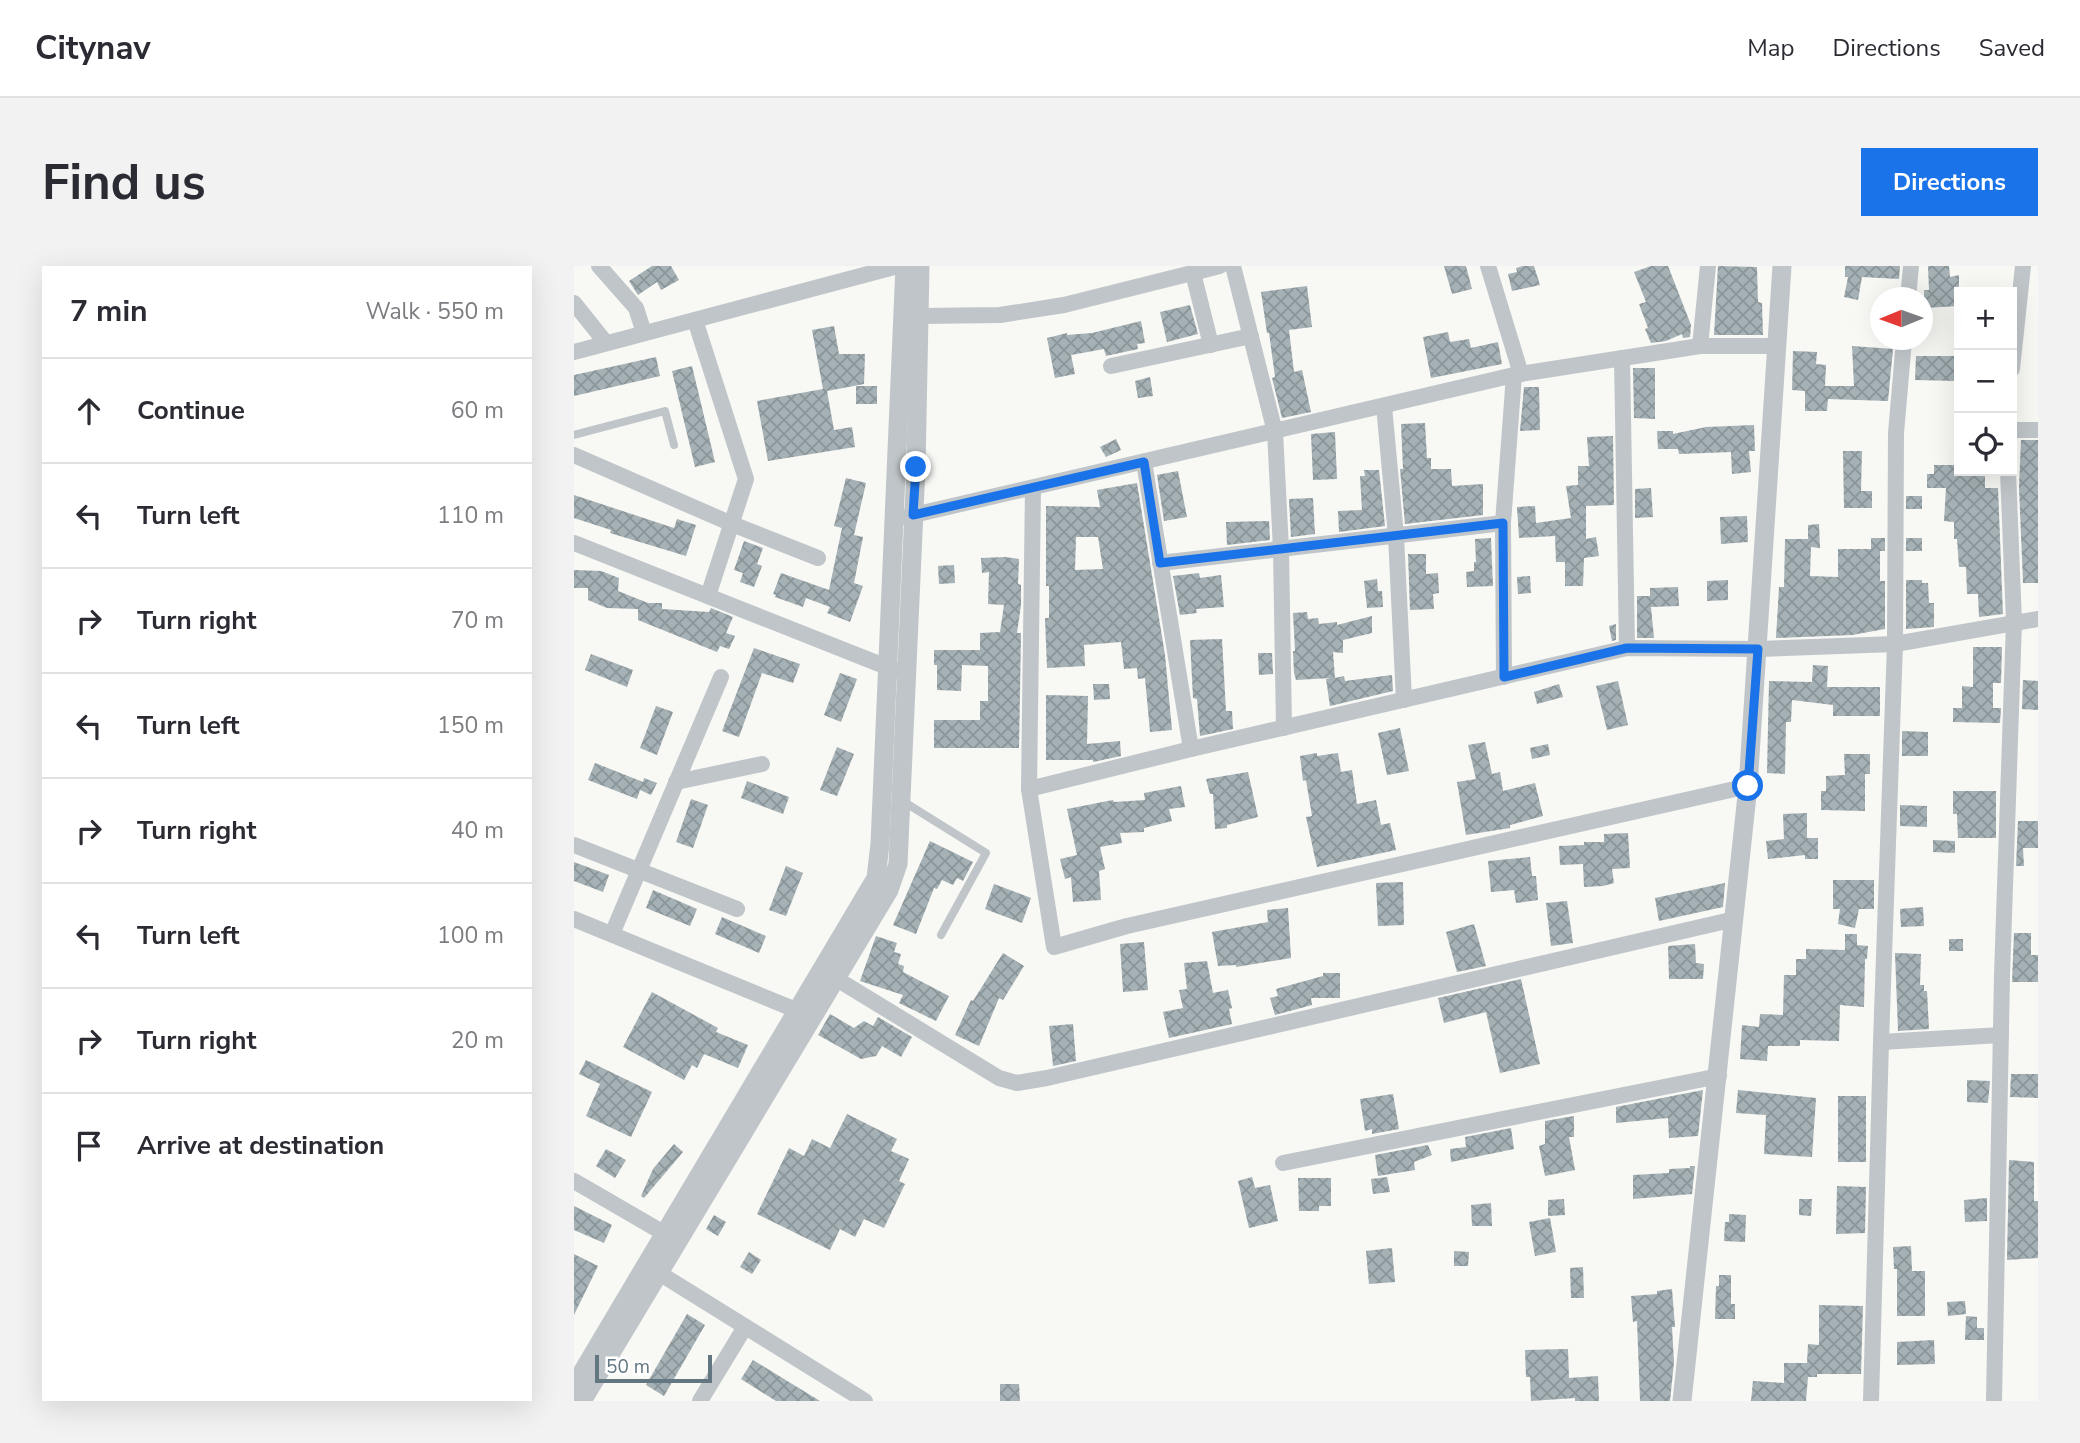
<!DOCTYPE html>
<html lang="en">
<head>
<meta charset="utf-8">
<style>
	:root { --surface:#fff; --page:#f2f2f3; --text:#2b2b33; --muted:#7c7c81; --line:#e1e1e2; --accent:#1a73e8 }
	body { margin:0; font-family:"Nunito Sans",sans-serif; background:var(--page); color:var(--text) }
	.controls { position:absolute; right:21px; top:21px; display:grid; overflow:hidden; border-radius:0px; box-shadow:0 7px 28px #0002 }
	.controls button { width:63px; height:63px; display:grid; place-items:center; padding:0; border:0; border-bottom:2px solid var(--line); background:var(--surface); color:var(--text); font:35px sans-serif }
	.compass { position:absolute; left:1296px; top:21px; width:63px; height:63px; border-radius:50%; background:var(--surface); box-shadow:0 7px 28px #0002; rotate:269deg }
	.scale { position:absolute; left:21px; bottom:18px; width:117px; box-sizing:border-box; padding-left:7px; border:4px solid #627781; border-top:0; font-size:19px; line-height:24px; white-space:nowrap; color:#627781; -webkit-text-stroke:5px #fff; paint-order:stroke }
	.stop { position:absolute; width:21px; height:21px; margin:-16px; border:5px solid #1a73e8; border-radius:50%; background:#fff }
	.stop.end { background:#1a73e8; border-color:#fff; box-shadow:0 2px 7px #0008 }
	.list { margin:0; padding:0; list-style:none }
	h2 { display:flex; justify-content:space-between; align-items:center; height:91px; margin:0; padding:0 28px; font-size:30px }
	h2 small { font-size:23px; font-weight:400; color:var(--muted) }
	.list li { display:grid; grid-template-columns:46px 1fr auto; gap:21px; align-items:center; box-sizing:border-box; height:105px; padding:0 28px; border-top:2px solid var(--line) }
	.list b { display:block; font-size:26px; white-space:nowrap }
	.list em { font-size:23px; font-style:normal; color:var(--muted) }
	.icon { flex:none; width:38px; height:38px; fill:none; stroke:currentColor; stroke-width:2; stroke-linecap:round; stroke-linejoin:round }
	.map { position:relative; flex:none; width:1464px; height:1135px; overflow:hidden; border-radius:0px }
	header { display:flex; align-items:center; gap:42px; box-sizing:border-box; height:98px; padding:0 35px; background:var(--surface); border-bottom:2px solid var(--line) }
	header strong { font-size:33px }
	nav { display:flex; gap:38px; margin-inline-start:auto; font-size:24px }
	.intro { display:flex; align-items:center; justify-content:space-between; box-sizing:border-box; height:168px; padding:0 42px }
	h1 { margin:0; font-size:49px }
	.button { padding:18px 32px; border-radius:0px; background:var(--accent); color:#fff; font-size:24px; font-weight:700 }
	main { display:flex; gap:42px; padding:0 42px }
	aside { flex:1; background:var(--surface); border-radius:0px; box-shadow:0 7px 28px #0002 }
	.map>svg:first-child { display:block }
	.building { fill:url(#building-cross-hatch); fill-rule:evenodd }
	.lines { fill:none; stroke-linecap:round; stroke-linejoin:round }
	.service { stroke:#bfc5c8; stroke-width:8 }
	.minor { stroke:#bfc5c8; stroke-width:16 }
	.tertiary { stroke:#bfc5c8; stroke-width:19 }
	.route { stroke:#1a73e8; stroke-width:9 }
</style>
</head>
<body>
<header>
<strong>Citynav</strong>
<nav><a>Map</a><a>Directions</a><a>Saved</a></nav>
</header>
<div class="intro"><h1>Find us</h1><a class="button">Directions</a></div>
<main>
<aside>
<h2>7 min<small>Walk · 550 m</small></h2>
<ul class="list">
<li><svg class="icon" aria-label="ahead" viewBox="0 0 24 24"><path d="M12 20V5M6 11l6-6 6 6"/></svg><div><b>Continue</b></div><em>60 m</em></li>
<li><svg class="icon" aria-label="left" viewBox="0 0 24 24"><path d="M17 20v-9H6M10 6l-5 5 5 5"/></svg><div><b>Turn left</b></div><em>110 m</em></li>
<li><svg class="icon" aria-label="right" viewBox="0 0 24 24"><path d="M7 20v-9h11M14 6l5 5-5 5"/></svg><div><b>Turn right</b></div><em>70 m</em></li>
<li><svg class="icon" aria-label="left" viewBox="0 0 24 24"><path d="M17 20v-9H6M10 6l-5 5 5 5"/></svg><div><b>Turn left</b></div><em>150 m</em></li>
<li><svg class="icon" aria-label="right" viewBox="0 0 24 24"><path d="M7 20v-9h11M14 6l5 5-5 5"/></svg><div><b>Turn right</b></div><em>40 m</em></li>
<li><svg class="icon" aria-label="left" viewBox="0 0 24 24"><path d="M17 20v-9H6M10 6l-5 5 5 5"/></svg><div><b>Turn left</b></div><em>100 m</em></li>
<li><svg class="icon" aria-label="right" viewBox="0 0 24 24"><path d="M7 20v-9h11M14 6l5 5-5 5"/></svg><div><b>Turn right</b></div><em>20 m</em></li>
<li><svg class="icon" aria-label="arrive" viewBox="0 0 24 24"><path d="M6 21V4h12l-3 4 3 4H6"/></svg><div><b>Arrive at destination</b></div></li>
</ul>
</aside>
<div class="map">
<svg width="1464" height="1135" viewBox="0 0 1464 1135">
	<defs>
		<pattern id="building-cross-hatch" width="8" height="8" patternUnits="userSpaceOnUse" patternTransform="scale(1.75)"><rect width="8" height="8" fill="#a5b1b5"/><path d="M0 0l8 8M0 8l8-8" fill="none" stroke="#8a9599"/></pattern>
	</defs>
	<rect width="100%" height="100%" fill="#f8f8f5"/>
	<g class="building">
		<path d="M78,0h19l8,14 -18,10 -4,-8 -19,13 -9,-14z"/>
		<path d="M870,0h22l6,23 -20,5z"/>
		<path d="M949,0h11l6,19 -28,6 -4,-17 9,-2 -1,-4z"/>
		<path d="M1077,0h17l23,59 -1,12 -7,1 -1,-4 -16,7 -15,2 -6,-14 3,-1 -9,-24 7,-2 -12,-30z"/>
		<path d="M1144,0l39,1 1,35 4,1 1,32h-49z"/>
		<path d="M1271,0h55l-1,13 -37,-2 -4,23 -14,-3 4,-20h-3z"/>
		<path d="M1354,0h21l1,11 9,-2v31l-35,2v-18h5z"/>
		<path d="M733,20l5,41 -23,3 5,42 8,-2 9,42 -29,6 -10,-40 3,-1 -6,-44h-2l-6,-41z"/>
		<path d="M616,39l8,29 -31,8 -7,-30z"/>
		<path d="M567,55l4,22 -8,1 1,5 -32,7 -2,-7 -33,6 4,19 -20,4 -8,-40 20,-5v2l25,-2z"/>
		<path d="M260,60l5,28h26l-1,30 -37,7 7,39 18,-3 3,20 -87,14 -11,-60 66,-12 -11,-59z"/>
		<path d="M874,66l2,10 19,-3 2,9 27,-6 4,22 -71,14 -8,-41z"/>
		<path d="M1278,80l41,3 -5,52 -60,-2 -1,12h-22v-20l-13,-1 1,-39 24,1 -1,12 10,1 -1,21h29z"/>
		<path d="M1342,90h39v25l-40,-1z"/>
		<path d="M82,91l4,19 -86,20v-21z"/>
		<path d="M118,100l23,96 -20,5 -23,-96z"/>
		<path d="M1059,102h22v51l-21,-1z"/>
		<path d="M576,111l3,19 -15,2 -3,-17z"/>
		<rect x="282" y="120" width="21" height="18"/>
		<path d="M950,121h15l1,43 -20,1z"/>
		<path d="M851,157l2,35h4v11h20l1,17 31,-2v31l-78,9 -5,-55h3l-2,-45z"/>
		<path d="M1180,159l1,26h-6l2,21 -19,2 -1,-22 -52,2 -1,-5h-20l-1,-18h16v3l33,-7z"/>
		<path d="M761,166l2,47 -24,1 -2,-46z"/>
		<path d="M1039,170l1,69 -28,1v33l10,-2 3,19 -15,2 -1,28h-18v-24h-9l-1,-26 -36,2 -2,-31 18,-1 1,17 35,-5 -5,-32 12,-1v-19h11l-2,-29z"/>
		<path d="M542,173l5,11 -15,7 -6,-10z"/>
		<path d="M1447,174h17v143h-15l-4,-96z"/>
		<path d="M1269,185h19l-1,40h11v17h-28z"/>
		<path d="M1360,199h25v6h26v17h13l5,126 -24,3 -1,-23h-11l-1,-27h-7l-2,-28h-3v-17l-10,-1 2,-33h-19v-14h7z"/>
		<path d="M790,204h15l6,56 -46,6 -1,-21 24,-1 -2,-34h5z"/>
		<path d="M604,205l9,46 -23,4 -7,-46z"/>
		<path d="M272,212l20,5 -12,52 9,2 -9,46 9,3 -13,36 -23,-9 3,-6 -24,-9 -3,9 -28,-10 1,-2 -3,-1 8,-21 48,17 13,-62 -8,-2z"/>
		<path d="M563,217l28,172 7,75 -22,2 -5,-54 -7,1 -1,-11 -13,1 -3,-27 -37,3 1,21 -38,2 -2,-50h4v-32h-3v-80l54,1 -3,-17zM502,271h22l5,32 -28,1z"/>
		<path d="M1077,222l2,29 -18,1v-29z"/>
		<path d="M0,229l100,33 3,-9 19,6 -10,31 -76,-23 1,-3 -37,-12z"/>
		<rect x="1332" y="230" width="16" height="13"/>
		<path d="M739,232l2,36 -24,3 -2,-38z"/>
		<path d="M1173,250l1,26 -27,2 -1,-27z"/>
		<path d="M693,255h2l1,19 -43,5 -1,-23z"/>
		<path d="M1245,258l1,24 -9,-1 -1,29 28,1v-28h33v-11h14v13h-5v30h5v48l-33,6 -76,3 3,-51h5l1,-48h23v-14z"/>
		<path d="M917,272l2,48 -26,1 -1,-15 8,-1v-9h2l-1,-23z"/>
		<rect x="1332" y="272" width="16" height="13"/>
		<path d="M170,275l19,7 -6,16 5,2 -8,21 -14,-5 3,-9 -9,-3z"/>
		<path d="M834,288h18v20l12,-1 1,20 -6,1 1,15 -24,1z"/>
		<path d="M431,291l14,2 -1,25 3,1v20l-4,28h4l-2,115h-85v-28h46v-19h8v-35l-26,-1 -1,26 -24,-1v-25h-3v-15h46v-17l20,-1 4,-27 -16,-1 1,-32 -7,1 -1,-15z"/>
		<path d="M380,299l1,18 -16,1 -1,-18z"/>
		<path d="M0,304l27,1 18,7 -1,13 30,12h14v6l47,3 2,-4 22,9 -7,16 9,3 -6,13 -9,-3 -3,6 -79,-32v-11l-31,-1 -19,-8v-12h-14z"/>
		<path d="M625,307l1,5 21,-3 3,32 -28,2 1,4 -17,2 -7,-39z"/>
		<path d="M956,310l1,17 -13,1 -1,-17z"/>
		<path d="M803,313l1,12h4l1,16 -16,1 -3,-27z"/>
		<path d="M1154,314v20l-21,1v-20z"/>
		<path d="M1332,314h16v3h6l1,20h5v24l-28,2z"/>
		<path d="M1104,321l1,19 -28,1 3,31h-17v-42h13v4v-12z"/>
		<path d="M733,346l1,7 10,-1 1,6 18,-2v3l35,-9v17l-29,7v13l-10,-1 2,26 9,-2 1,5 47,-6 1,16 -63,15 -4,-27 5,-1 -35,2 -2,-7 -1,-22h2l-2,-38z"/>
		<path d="M1042,358v16l-4,1 -3,-15z"/>
		<path d="M648,373l4,72h6l1,18 -33,7 -3,-37 -4,-1 -3,-58z"/>
		<path d="M1399,381h29l-1,36h-8v25h8l-1,15 -47,-1v-14h9v-22l11,1z"/>
		<path d="M180,382l46,16 -7,19 -31,-10 -23,64 -17,-6z"/>
		<path d="M684,387h14l1,21 -14,1z"/>
		<path d="M17,388l42,16 -6,17 -42,-17z"/>
		<path d="M1239,399l15,1 -1,21h53v29h-47v-11l-41,-5 -1,22h-5l-1,52 -18,-1 2,-92 43,1z"/>
		<path d="M266,407l17,6 -16,43 -17,-7z"/>
		<path d="M1449,414l15,1v29l-16,-1z"/>
		<path d="M1044,415l10,44 -21,5 -11,-44z"/>
		<path d="M519,418h16l1,15 -16,1z"/>
		<path d="M985,418l4,13 -26,7 -3,-12z"/>
		<path d="M472,429l42,1 -1,48 33,-3 1,15 -28,6v-2h-47z"/>
		<path d="M82,440l17,6 -16,43 -17,-7z"/>
		<path d="M826,462l9,43 -22,4 -9,-42z"/>
		<path d="M1328,465l26,1v24h-26z"/>
		<path d="M911,476l7,32 8,-2 3,19 32,-8 8,33 -33,9v3l-44,7 -9,-53 19,-3 -8,-34z"/>
		<path d="M974,478l2,11 -18,4 -2,-11z"/>
		<path d="M263,481l17,7 -17,42 -17,-6z"/>
		<path d="M743,487v3l21,-3 3,19 11,-2 5,34 19,-4 5,25 9,-2 6,27 -79,17 -11,-50 6,-1 -6,-36 -3,1 -3,-25z"/>
		<path d="M1270,488h26v20h-5v37l-44,-1v-19h5v-15l19,-1z"/>
		<path d="M21,497l48,19 1,-4 13,5 -6,12 -11,-5 -3,9 -49,-19z"/>
		<path d="M674,506l10,45 -31,8v3l-12,1 -2,-35h-3l-4,-15z"/>
		<path d="M173,515l42,16 -6,17 -42,-16z"/>
		<path d="M607,520l4,21 -16,2 3,12 -28,7v4l-24,1 2,10 -22,4 5,22 -6,2 2,29 -28,2 -2,-25 -6,2 -5,-20 17,-4 -10,-46 46,-9 1,2 31,-2 -1,-7z"/>
		<path d="M1379,525h43v47h-38l-1,-24h-4z"/>
		<path d="M117,533l17,6 -15,43 -17,-6z"/>
		<path d="M1326,539l27,1v21l-27,-1z"/>
		<path d="M1233,547v25h11v21h-13v-4l-37,4 -2,-18 18,-2 -1,-25z"/>
		<path d="M1444,555h20v27h-15l1,18h-8z"/>
		<path d="M1054,567l2,35 -18,1 2,14 -11,3 -19,1 -1,-23 -23,1 -1,-19 25,-1v-3h20v-8z"/>
		<path d="M1359,574l22,1v12l-22,-1z"/>
		<path d="M356,575l43,21 -10,19 -6,-3 -4,7 -11,-5 -5,9 -3,-1 -18,46 -23,-9z"/>
		<path d="M956,591l2,19h4l2,24 -22,3 -2,-13 -23,2 -3,-31z"/>
		<path d="M0,596l35,13 -6,17 -29,-11z"/>
		<path d="M212,600l17,7 -17,43 -17,-6z"/>
		<path d="M1259,614h41v29h-15l-4,19 -17,-4 2,-15h-7z"/>
		<path d="M829,616l1,43 -26,1 -2,-43z"/>
		<path d="M1151,617l-2,24 -64,14 -4,-23z"/>
		<path d="M420,618l37,14 -9,25 -37,-14z"/>
		<path d="M79,624l44,19 -7,17 -44,-18z"/>
		<path d="M993,635l6,42 -22,3 -5,-43z"/>
		<path d="M1349,641l1,19 -23,1 -1,-18z"/>
		<path d="M714,642l3,50 -55,9v-2l-18,1 -6,-34 56,-10 -1,-12z"/>
		<path d="M148,651l44,19 -7,17 -44,-19z"/>
		<path d="M900,658l12,42 -29,6 -11,-40z"/>
		<path d="M1440,667h17v22h7v27h-26z"/>
		<path d="M1271,668h12v11l11,1 -1,13h-2l-1,48 -24,-2 -1,36 -39,-1v6h-32l-1,15 -27,-2 2,-34 17,2 1,-13 23,1 1,-40h12v-16h10v-10l39,1z"/>
		<path d="M302,670l21,7 -3,9 7,2 -3,10 6,2 -1,6 46,24 -13,25 -37,-18 4,-8 -43,-14z"/>
		<rect x="1375" y="673" width="14" height="12"/>
		<path d="M570,676l4,48 -25,2 -3,-48z"/>
		<path d="M1121,678l1,19 8,1 -1,15h-34l-1,-33z"/>
		<path d="M429,687l21,13 -21,34 -4,-2 -20,48 -24,-11 16,-35 2,1z"/>
		<path d="M1321,687l26,1 -1,31h4v6h3l2,38 -31,2z"/>
		<path d="M633,695l6,32 15,-3 4,18 -3,1 3,15 -63,14 -6,-26 20,-4 -4,-18 8,-1 -3,-26z"/>
		<path d="M749,707h17v25h-29l1,7 -37,10 -5,-17 8,-2 -2,-7 47,-13z"/>
		<path d="M947,713l19,85 -40,9 -14,-61 -42,11 -6,-25z"/>
		<path d="M78,726l66,36 -2,4 32,13 -10,23 -34,-14 -7,14 -5,-3 -8,15 -61,-33z"/>
		<path d="M256,748l24,14 10,-7 9,5 5,-9 34,20 -11,20 -19,-11 -6,10 -15,3 -43,-24z"/>
		<path d="M499,758l3,37 -23,5 -4,-40z"/>
		<path d="M12,794l66,32 -21,45 -45,-21 14,-32 -21,-10z"/>
		<path d="M1437,808h27v24l-28,-1z"/>
		<path d="M1393,814l23,1 -2,22 -21,-1z"/>
		<path d="M1129,824l-5,46 -29,2 -1,-20 -52,5v-16z"/>
		<path d="M1164,824l78,8 -4,59 -48,-3 2,-39 -30,-2z"/>
		<path d="M819,828l6,35 -27,5v-5l-7,2 -5,-32z"/>
		<rect x="1264" y="830" width="28" height="66"/>
		<path d="M273,848l50,25 -6,12 18,8 -10,22 6,3 -21,44 -20,-9 -9,18 -15,-8 -10,21 -73,-36 32,-66 15,8 8,-17 18,9z"/>
		<path d="M1000,850v21h-5l6,33 -30,6 -6,-30 6,-2v-23z"/>
		<path d="M937,862l3,21 -63,13 -1,-13 16,-2 -1,-10z"/>
		<path d="M100,878l9,8 -39,46 -3,-2 12,-27z"/>
		<path d="M854,879l4,10 -18,7 1,8 -37,6 -3,-21z"/>
		<path d="M32,883l20,11 -11,18 -19,-12z"/>
		<path d="M1435,894l25,2v39h4v57l-31,2z"/>
		<path d="M1116,900h5l-3,28 -59,5v-24l36,-2v-4l21,-1z"/>
		<path d="M678,911l3,11 15,-3 8,36 -29,7 -11,-47z"/>
		<path d="M813,911l3,15 -17,2 -2,-15z"/>
		<path d="M724,912h33v28h-12v5h-20z"/>
		<path d="M1263,920l29,1 -1,46 -29,1z"/>
		<path d="M1413,932v23l-22,1 -1,-22z"/>
		<path d="M990,933l1,16 -17,1v-16z"/>
		<path d="M1225,933h13l-1,17 -12,-1z"/>
		<path d="M917,937l1,23h-20l-1,-21z"/>
		<path d="M0,940l38,19 -8,18 -30,-13z"/>
		<path d="M1155,948l17,1 -1,27 -21,-1 1,-19h4z"/>
		<path d="M140,949l12,7 -8,14 -12,-7z"/>
		<path d="M976,952l6,34 -21,4 -6,-34z"/>
		<path d="M1337,980l1,25h13v45h-28v-47h-3l-1,-22z"/>
		<path d="M818,982l3,34 -26,2 -3,-33z"/>
		<path d="M880,985l15,1 -1,14h-14z"/>
		<path d="M175,986l12,8 -9,14 -12,-7z"/>
		<path d="M0,988l24,12 -24,49z"/>
		<path d="M1009,1001l1,31h-13l-1,-30z"/>
		<path d="M1145,1009h12v29h4v15h-20l1,-33h3z"/>
		<path d="M1098,1023l3,38h-3l2,35 -4,39h-30l-3,-80 -4,1 -2,-26 26,-2v-3z"/>
		<path d="M1391,1035l1,13 -18,2 -1,-14z"/>
		<path d="M1245,1039l44,1 -2,68h-44v3h-9l-2,24h-55l2,-20 31,2v-20h23l1,-19 11,1z"/>
		<path d="M113,1048l18,11 -41,71 -18,-11z"/>
		<path d="M1392,1050l11,1v11h7v12h-19z"/>
		<path d="M1360,1074l1,24 -38,1v-23z"/>
		<path d="M994,1083l1,29 29,-2 1,25h-24v-3l-44,3 -1,-24h-4l-1,-27z"/>
		<path d="M179,1094l67,41h-44l-35,-22z"/>
		<path d="M426,1118h19l1,17h-20z"/>
	</g>
	<g class="lines">
		<g class="service">
			<path d="M0,169l91,-24 9,34"/>
			<path d="M327,534l85,53 -45,82"/>
		</g>
		<g class="minor">
			<path d="M25,0l37,42 8,25"/>
			<path d="M659,0l42,166 6,117 3,179"/>
			<path d="M914,0l33,108"/>
			<path d="M619,7l18,72"/>
			<path d="M1334,32l3,-32"/>
			<path d="M0,37l32,40"/>
			<path d="M345,50l81,-1 64,-10 156,-39"/>
			<path d="M121,54l51,159 -38,117"/>
			<path d="M1126,80l8,-80"/>
			<path d="M0,86l324,-86"/>
			<path d="M1048,92l5,290"/>
			<path d="M537,100l140,-30"/>
			<path d="M1438,103l11,-103"/>
			<path d="M810,140l12,130 8,164"/>
			<path d="M1438,164h26"/>
			<path d="M0,189l158,69 86,34"/>
			<path d="M570,196l47,287 436,-101 131,1 137,-5 143,-25"/>
			<path d="M459,222l-4,301 25,158 73,-21 621,-140"/>
			<path d="M331,251l609,-142 186,-29h77"/>
			<path d="M0,277l323,128"/>
			<path d="M586,297l343,-40"/>
			<path d="M930,411l-1,-154 11,-148"/>
			<path d="M102,516l86,-18"/>
			<path d="M455,523l162,-40"/>
			<path d="M0,579l163,64"/>
			<path d="M0,653l222,91 11,7"/>
			<path d="M38,668l109,-257"/>
			<path d="M261,712l164,100 18,5 30,-5 688,-159"/>
			<path d="M1307,776l120,-7"/>
			<path d="M709,897l436,-87"/>
			<path d="M0,915l100,58"/>
			<path d="M85,1007l206,128"/>
			<path d="M126,1135l45,-74"/>
			<path d="M1297,1135l10,-359 14,-398 1,-211 8,-93"/>
			<path d="M1420,1135l8,-426 12,-353 -6,-151"/>
		</g>
		<g class="tertiary">
			<path d="M0,1120l302,-508 4,-34 25,-578"/>
			<path d="M8,1135c103,-170 204,-341 307,-511l9,-26 18,-397 4,-201"/>
			<path d="M1108,1135l66,-615 34,-520"/>
		</g>
	</g>
	<g class="lines">
		<path class="route" d="M342,201l-3,48 231,-53 16,101 343,-40 1,154 123,-29 131,1 -10,137"/>
	</g>
</svg>
<div class="controls">
<button>+</button>
<button>−</button>
<button><svg class="icon" aria-label="locate" viewBox="0 0 24 24"><circle cx="12" cy="12" r="6"/><path d="M12 2v4M12 18v4M2 12h4M18 12h4"/></svg></button>
</div>
<svg class="compass" viewBox="-18 -18 36 36"><path d="M0-13l5 13h-10z" fill="#e53935"/><path d="M0 13l5-13h-10z" fill="#7c7c81"/></svg>
<div class="scale">50 m</div>
<div class="stop" style="left:1174px;top:520px"></div>
<div class="stop end" style="left:342px;top:201px"></div>
</div>
</main>
</body>
</html>
